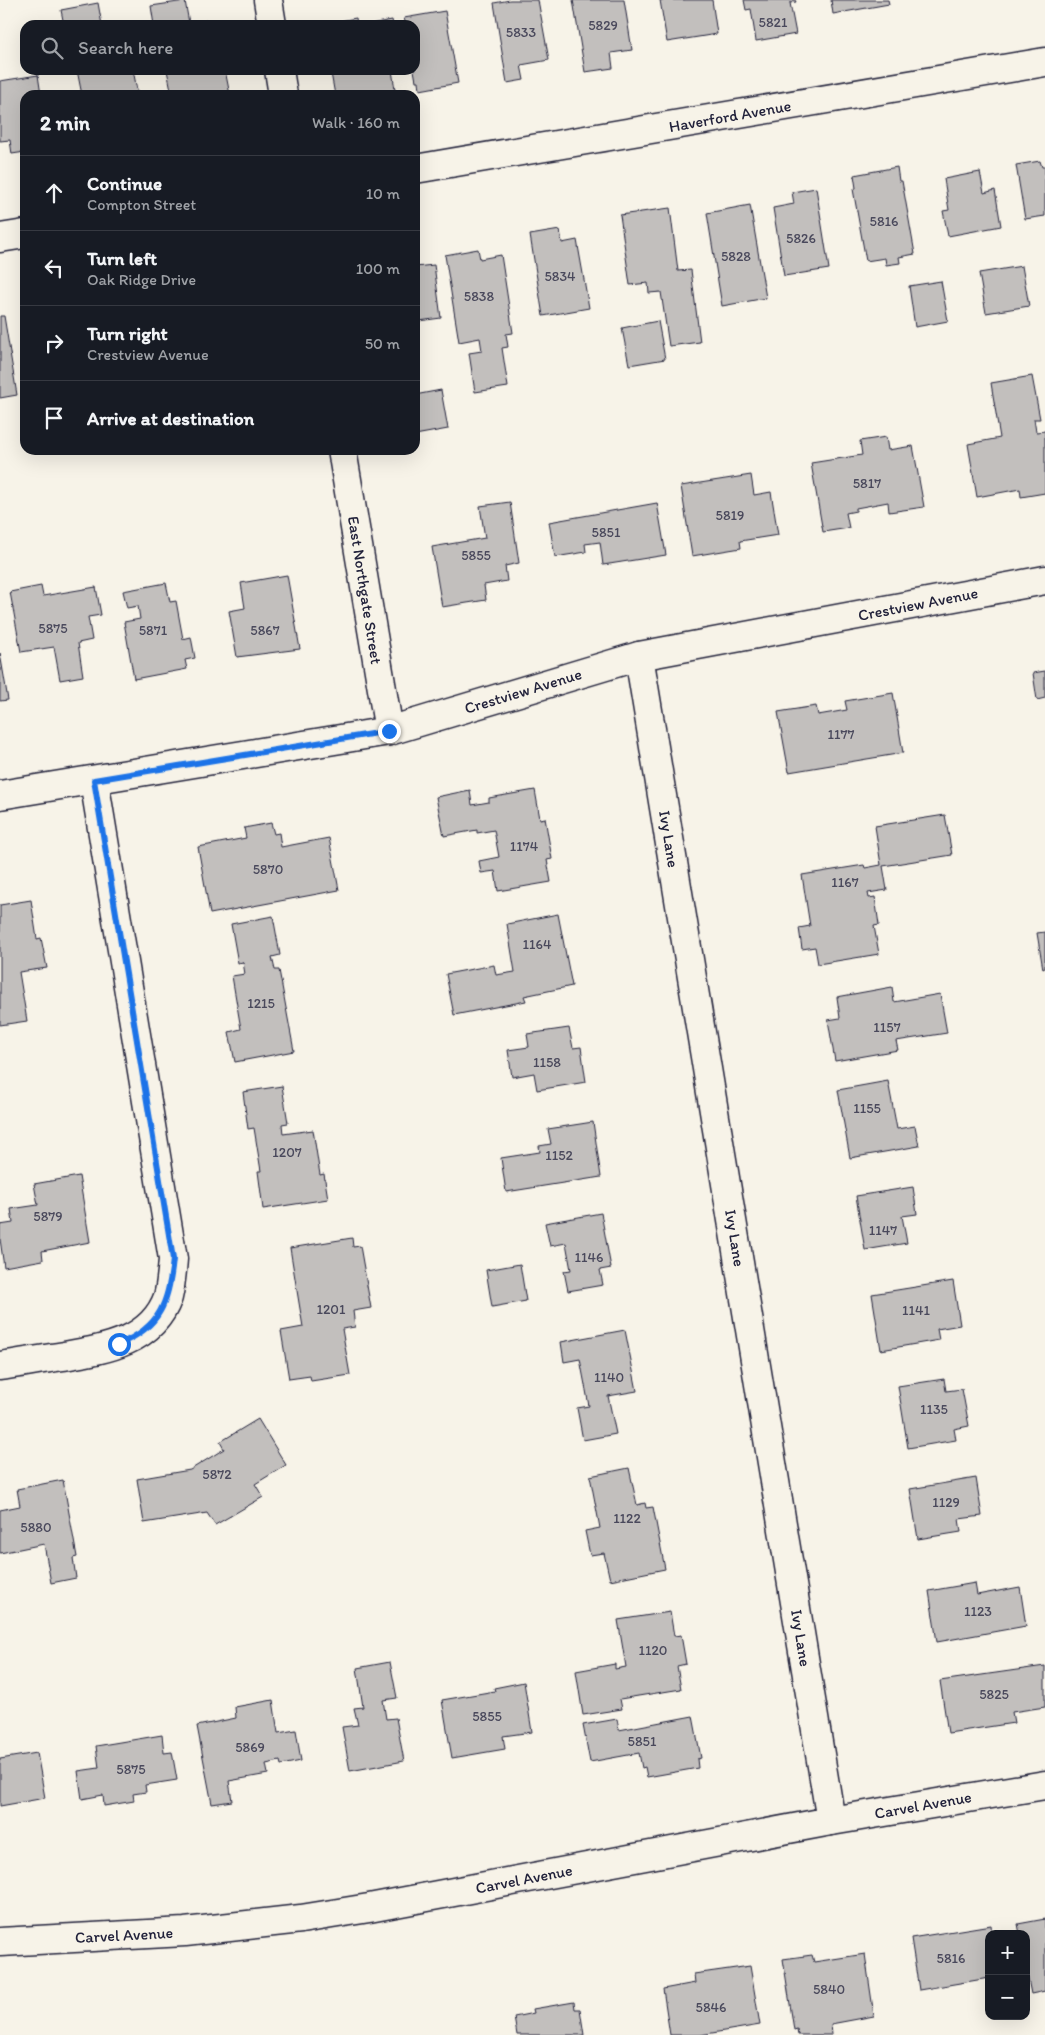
<!DOCTYPE html>
<html lang="en">
<head>
<meta charset="utf-8">
<style>
	:root { --surface:#171b24; --page:#20242c; --text:#f1f3f6; --muted:#9ea1a6; --line:#363941 }
	body { margin:0; font-family:Itim,sans-serif; background:var(--page); color:var(--text) }
	.controls { position:absolute; right:15px; bottom:15px; display:grid; overflow:hidden; border-radius:10px; box-shadow:0 5px 20px #0002 }
	.controls button { width:45px; height:45px; display:grid; place-items:center; padding:0; border:0; border-bottom:1px solid var(--line); background:var(--surface); color:var(--text); font:25px sans-serif }
	.stop { position:absolute; width:15px; height:15px; margin:-11px; border:4px solid #1a73e8; border-radius:50%; background:#fff }
	.stop.end { background:#1a73e8; border-color:#fff; box-shadow:0 1px 5px #0008 }
	.list { margin:0; padding:0; list-style:none }
	h2 { display:flex; justify-content:space-between; align-items:center; height:65px; margin:0; padding:0 20px; font-size:21px }
	h2 small { font-size:16px; font-weight:400; color:var(--muted) }
	.list li { display:grid; grid-template-columns:32px 1fr auto; gap:15px; align-items:center; box-sizing:border-box; height:75px; padding:0 20px; border-top:1px solid var(--line) }
	.list b { display:block; font-size:19px; white-space:nowrap }
	.list p { margin:0; font-size:16px; white-space:nowrap; color:var(--muted) }
	.list em { font-size:16px; font-style:normal; color:var(--muted) }
	.icon { flex:none; width:28px; height:28px; fill:none; stroke:currentColor; stroke-width:2; stroke-linecap:round; stroke-linejoin:round }
	.map { position:relative; flex:none; width:1045px; height:2035px; overflow:hidden }
	.search { position:absolute; background:var(--surface); box-shadow:0 5px 20px #0002; left:20px; top:20px; width:400px; height:55px; display:flex; align-items:center; gap:12px; box-sizing:border-box; padding:0 18px; border-radius:15px; color:var(--muted); font-size:19px }
	.panel { position:absolute; background:var(--surface); box-shadow:0 5px 20px #0002; left:20px; top:90px; width:400px; height:365px; border-radius:15px }
	.map>svg:first-child { display:block }
	.building { fill:#c2bfbd; stroke:#22223b }
	.lines { fill:none; stroke-linecap:round; stroke-linejoin:round }
	.minor-casing { stroke:#22223b; stroke-width:31 }
	.minor { stroke:#f7f3e8; stroke-width:28 }
	.route { stroke:#1a73e8; stroke-width:6 }
	.labels { text-anchor:middle; dominant-baseline:central; stroke-width:5; stroke-linejoin:round; paint-order:stroke }
	.number-label { font-size:14px; fill:#4a495c }
	.street-label { font-size:16px; fill:#22223b; stroke:#f7f3e8 }
</style>
</head>
<body>
<div class="map">
<svg width="1045" height="2035" viewBox="0 0 1045 2035">
	<rect width="100%" height="100%" fill="#f7f3e8"/>
	<filter id="ink" filterUnits="userSpaceOnUse"><feTurbulence type="fractalNoise" baseFrequency=".02" numOctaves="2"/><feDisplacementMap in="SourceGraphic" scale="10" xChannelSelector="R" yChannelSelector="G"/><feConvolveMatrix kernelMatrix="1 2 1 2 8 2 1 2 1" color-interpolation-filters="sRGB"/></filter>
	<g filter="url(#ink)">
		<g class="building">
			<path d="M510,0h28l11,60 -28,5 3,15 -17,3 -13,-80z"/>
			<path d="M573,0h51l8,50 -21,3 2,15 -28,4z"/>
			<path d="M660,0h52l5,34 -50,8z"/>
			<path d="M744,0h51l1,2 -6,1 6,31 -40,7 -5,-32 -5,1z"/>
			<path d="M831,0h57l1,4 -56,10z"/>
			<path d="M185,1l4,22 19,-3 1,5h-55l-3,-19z"/>
			<path d="M98,3l4,22h-38l-3,-15z"/>
			<path d="M445,11l13,72 -38,7 -1,-9h-3l-2,-11h1v-45h-9l-2,-7z"/>
			<path d="M356,18l1,7h-23v-3z"/>
			<path d="M392,20l1,5h-28z"/>
			<path d="M77,70h56l5,25h-56z"/>
			<path d="M167,70h58l5,25h-58z"/>
			<path d="M335,70h57l3,20 -29,5h-31l-4,-22 4,-1z"/>
			<path d="M38,75l3,20h-16v57l-13,2 -2,-14 -10,1v-60z"/>
			<path d="M1040,161l2,6h3v49l-20,3 -9,-54z"/>
			<path d="M897,167l2,14h3l13,73 -16,3 1,6 -14,2 -1,-7 -19,3 -13,-72 3,-1 -2,-13z"/>
			<path d="M980,172l4,21 11,-3 6,36 -53,10 -5,-25 6,-1 -5,-31z"/>
			<path d="M816,188l13,81 -45,7 -11,-68 21,-4 -2,-12z"/>
			<path d="M750,205l16,93 -44,8 -15,-93z"/>
			<path d="M670,208l8,63 13,-1 9,72 -31,4 -8,-54 -12,1 -1,-10 -18,2 -10,-70z"/>
			<path d="M560,230l2,13 15,-3 12,68 -46,8 -13,-81z"/>
			<path d="M478,249l2,10 21,-4 12,78 -7,1 2,13 -6,1 6,39 -33,5 -6,-39 13,-2 -2,-13 -21,4 -14,-87z"/>
			<path d="M434,265l7,53 -22,3 -1,-6 -3,1v-49z"/>
			<path d="M1022,266l7,40 -43,7 -7,-40z"/>
			<path d="M941,281l7,40 -33,6 -6,-41z"/>
			<path d="M0,316h4l13,79 -17,3z"/>
			<path d="M658,321l7,38 -36,6 -7,-37z"/>
			<path d="M1032,376l8,43h-6l2,13 9,-1v62l-24,4 -1,-8 -43,8 -9,-53 32,-6 -9,-55z"/>
			<path d="M441,390l7,39 -33,6v-40z"/>
			<path d="M886,437l2,13 25,-4 11,61 -35,5 -1,-10 -32,6v3l-10,2 3,15 -26,4 -12,-69 51,-8 -2,-14z"/>
			<path d="M751,475l3,20 17,-3 7,43 -38,6 1,7 -49,8 -11,-70z"/>
			<path d="M510,502l9,61 -14,3 2,15 -23,4 2,15 -44,7 -10,-60 53,-9 -5,-32z"/>
			<path d="M657,503l9,52 -63,10 -3,-23 -15,2 1,8 -31,5 -6,-35z"/>
			<path d="M287,575l13,74 -63,8 -8,-46 16,-3 -4,-25z"/>
			<path d="M166,583l4,19 6,-1 7,38 8,-2 4,21 -10,2 2,9 -53,10 -10,-57 16,-3 -2,-13 -11,2 -4,-17z"/>
			<path d="M41,586l2,10 53,-9 5,28 -13,2 4,23 -14,3 5,33 -23,4 -6,-33 -33,5 -11,-60z"/>
			<path d="M0,653l8,47 -8,1z"/>
			<path d="M1045,671v27l-8,2 -4,-27z"/>
			<path d="M893,693l10,60 -114,19 -11,-60 38,-6 2,9 29,-5 -2,-9z"/>
			<path d="M470,790l2,15 17,-3v-4l46,-8 5,29 5,-1 7,41 -5,1 4,22 -53,9 -3,-20 -14,2 -2,-12 20,-4 -5,-27 -17,3v-3l-33,6 -8,-39z"/>
			<path d="M945,815l7,40 -69,11 4,24 -19,3 1,5 6,-1 4,28 -5,1 5,28 -61,10 -3,-17 -13,2 -3,-21 11,-2 -8,-51 62,-10 1,3 16,-3 -6,-39z"/>
			<path d="M271,823l3,11 5,-1 2,14 48,-9 10,52 -129,24 -12,-67 48,-9 -2,-10z"/>
			<path d="M31,900l6,39 4,-1 6,30 -28,4 8,49 -27,4v-120z"/>
			<path d="M558,914l14,72 -48,10 2,5 -72,14 -8,-41 48,-9 2,10 19,-3 -8,-48z"/>
			<path d="M273,916l7,39 -8,2 3,13h4l15,81 -59,11 -6,-30 12,-3 -9,-53 13,-2 -2,-12 -5,1 -7,-39z"/>
			<path d="M1045,932v36l-2,1 -6,-36z"/>
			<path d="M892,987l2,15 46,-8 7,39 -51,8 2,9 -63,11 -7,-41 12,-2 -3,-21z"/>
			<path d="M569,1028l4,20 8,-1 5,35 -49,8 -3,-17 -22,4 -4,-27 21,-3 -2,-13z"/>
			<path d="M888,1081l9,48 18,-3 4,20 -69,12 -12,-68z"/>
			<path d="M282,1086l6,37 -6,1 1,10 30,-4 7,45 4,-1 4,25 -65,10 -5,-38h3l-7,-43 -6,1 -5,-37z"/>
			<path d="M593,1122l8,55 -95,15 -5,-34 39,-6 -1,-6 12,-2 -3,-15z"/>
			<path d="M79,1176l11,66 -48,9 1,9 -39,7 -4,-28v-14l13,-2 -2,-14 27,-4 -4,-21z"/>
			<path d="M913,1187l4,27 -15,2 5,27 -42,7 -9,-54z"/>
			<path d="M601,1213l10,55 -11,2 3,15 -35,6 -4,-20 7,-1 -5,-27 -16,3 -5,-23z"/>
			<path d="M352,1238l1,9 7,-1 11,62 -18,3 2,16 -13,2 8,46 -39,6 -1,-5 -21,3 -8,-48 22,-4 -13,-79z"/>
			<path d="M520,1264l6,37 -34,6 -6,-37z"/>
			<path d="M953,1281l7,44 -23,4 2,11 -58,10 -9,-56z"/>
			<path d="M625,1330l12,61 -29,5 8,38 -33,6 -6,-32 12,-2 -9,-47 -16,3 -3,-20z"/>
			<path d="M944,1379l2,12 16,-2 7,37 -15,3 2,11 -48,8 -10,-62z"/>
			<path d="M258,1419l28,46 -31,19 8,13 -48,28 -8,-12 -63,10 -7,-44 53,-9 34,-21 -4,-7z"/>
			<path d="M629,1468l8,37 8,-2 1,5 7,-1 12,62 -55,11 -6,-27 -14,2 -5,-24 15,-3 -10,-52z"/>
			<path d="M976,1478l6,38 -23,3 2,13 -43,7 -8,-50z"/>
			<path d="M63,1480l14,77 -4,1 3,20 -25,5 -7,-39 -44,9v-43l20,-4 -3,-17z"/>
			<path d="M975,1583l2,12 43,-8 6,39 -89,16 -8,-51z"/>
			<path d="M670,1612l4,24 7,-1 5,29 -9,2 4,23 -61,10 2,10 -39,6 -7,-44 39,-7v5l11,-2 -8,-47z"/>
			<path d="M390,1662l7,36 -14,2 3,19 10,-1 8,43 -54,10 -8,-44 16,-2 -4,-17 9,-1 -6,-39z"/>
			<path d="M1045,1666v41l-33,5 2,11 -66,10 -8,-52z"/>
			<path d="M524,1682l8,50 -29,4 2,13 -53,9 -10,-58 53,-9 -1,-3z"/>
			<path d="M273,1700l5,33 18,-3 5,31 -20,4 -1,-4 -14,3 2,10 -39,7 3,20 -20,3 -15,-78 39,-8 -1,-11z"/>
			<path d="M693,1716l8,42 -4,1 1,9 -51,9 -2,-10 -3,1 -3,-15 -49,9 -7,-37 34,-6 2,11z"/>
			<path d="M162,1735l2,18 8,-1 5,28 -32,5 1,7 -13,2 1,7 -30,5 -1,-11 -21,4 -4,-28 21,-3 -3,-22z"/>
			<path d="M37,1753l8,45 -45,8v-47z"/>
			<path d="M1045,1919v72l-14,3 -5,-25v-35h-6l-2,-10z"/>
			<path d="M991,1925l1,9h-3v44l-70,12 -8,-52z"/>
			<path d="M865,1954l9,62 -43,8 1,11h-34l-1,-6 -3,1 -11,-71 29,-4 2,7z"/>
			<path d="M750,1966l10,59 -60,10h-30l-7,-46 32,-6 -1,-9z"/>
			<path d="M574,2002l1,7h5l4,26h-67l-3,-18 20,-4 -1,-4z"/>
		</g>
		<g class="lines">
			<defs>
				<g id="minor">
					<path d="M268,0l4,25"/>
					<path d="M279,70l4,25"/>
					<path d="M415,169l630,-107"/>
					<path d="M0,238l25,-4"/>
					<path d="M342,450l47,281"/>
					<path d="M639,656l192,1165"/>
					<path d="M0,795l389,-64 250,-75 406,-76"/>
					<path d="M0,1366c21,-3 43,-7 64,-10 41,-7 88,-14 104,-59 3,-12 4,-26 5,-38l-79,-479"/>
					<path d="M0,1942l185,-10 116,-13 68,-11 462,-87 214,-36"/>
				</g>
			</defs>
			<use href="#minor" class="minor-casing"/>
			<use href="#minor" class="minor"/>
		</g>
	</g>
	<g class="lines" filter="url(#ink)">
		<path class="route" d="M119,1344c42,-17 50,-43 54,-85l-79,-479 295,-49"/>
	</g>
	<g class="labels">
		<g class="number-label">
			<text x="773" y="22">5821</text>
			<text x="603" y="25">5829</text>
			<text x="521" y="32">5833</text>
			<text x="884" y="221">5816</text>
			<text x="801" y="238">5826</text>
			<text x="736" y="256">5828</text>
			<text x="560" y="276">5834</text>
			<text x="479" y="296">5838</text>
			<text x="867" y="483">5817</text>
			<text x="730" y="515">5819</text>
			<text x="606" y="532">5851</text>
			<text x="476" y="555">5855</text>
			<text x="53" y="628">5875</text>
			<text x="153" y="630">5871</text>
			<text x="265" y="630">5867</text>
			<text x="841" y="734">1177</text>
			<text x="524" y="846">1174</text>
			<text x="268" y="869">5870</text>
			<text x="845" y="882">1167</text>
			<text x="537" y="944">1164</text>
			<text x="261" y="1003">1215</text>
			<text x="887" y="1027">1157</text>
			<text x="547" y="1062">1158</text>
			<text x="867" y="1108">1155</text>
			<text x="287" y="1152">1207</text>
			<text x="559" y="1155">1152</text>
			<text x="48" y="1216">5879</text>
			<text x="883" y="1230">1147</text>
			<text x="589" y="1257">1146</text>
			<text x="331" y="1309">1201</text>
			<text x="916" y="1310">1141</text>
			<text x="609" y="1377">1140</text>
			<text x="934" y="1409">1135</text>
			<text x="217" y="1474">5872</text>
			<text x="946" y="1502">1129</text>
			<text x="627" y="1518">1122</text>
			<text x="36" y="1527">5880</text>
			<text x="978" y="1611">1123</text>
			<text x="653" y="1650">1120</text>
			<text x="994" y="1694">5825</text>
			<text x="487" y="1716">5855</text>
			<text x="642" y="1741">5851</text>
			<text x="250" y="1747">5869</text>
			<text x="131" y="1769">5875</text>
			<text x="951" y="1958">5816</text>
			<text x="829" y="1989">5840</text>
			<text x="711" y="2007">5846</text>
		</g>
		<g class="street-label">
			<text transform="translate(730 116) rotate(-10)">Haverford Avenue</text>
			<text transform="translate(365 590) rotate(81)">East Northgate Street</text>
			<text transform="translate(918 604) rotate(-11)">Crestview Avenue</text>
			<text transform="translate(523 691) rotate(-17)">Crestview Avenue</text>
			<text transform="translate(669 839) rotate(81)">Ivy Lane</text>
			<text transform="translate(735 1238) rotate(81)">Ivy Lane</text>
			<text transform="translate(801 1638) rotate(81)">Ivy Lane</text>
			<text transform="translate(923 1805) rotate(-10)">Carvel Avenue</text>
			<text transform="translate(524 1879) rotate(-11)">Carvel Avenue</text>
			<text transform="translate(124 1935) rotate(-3)">Carvel Avenue</text>
		</g>
	</g>
</svg>
<div class="controls">
<button>+</button>
<button>−</button>
</div>
<div class="stop" style="left:119px;top:1344px"></div>
<div class="stop end" style="left:389px;top:731px"></div>
<div class="search"><svg class="icon" aria-label="search" viewBox="0 0 24 24"><circle cx="10" cy="10" r="6"/><path d="M15 15l6 6"/></svg>Search here</div>
<section class="panel">
<h2>2 min<small>Walk · 160 m</small></h2>
<ul class="list">
<li><svg class="icon" aria-label="ahead" viewBox="0 0 24 24"><path d="M12 20V5M6 11l6-6 6 6"/></svg><div><b>Continue</b><p>Compton Street</p></div><em>10 m</em></li>
<li><svg class="icon" aria-label="left" viewBox="0 0 24 24"><path d="M17 20v-9H6M10 6l-5 5 5 5"/></svg><div><b>Turn left</b><p>Oak Ridge Drive</p></div><em>100 m</em></li>
<li><svg class="icon" aria-label="right" viewBox="0 0 24 24"><path d="M7 20v-9h11M14 6l5 5-5 5"/></svg><div><b>Turn right</b><p>Crestview Avenue</p></div><em>50 m</em></li>
<li><svg class="icon" aria-label="arrive" viewBox="0 0 24 24"><path d="M6 21V4h12l-3 4 3 4H6"/></svg><div><b>Arrive at destination</b></div></li>
</ul>
</section>
</div>
</body>
</html>
